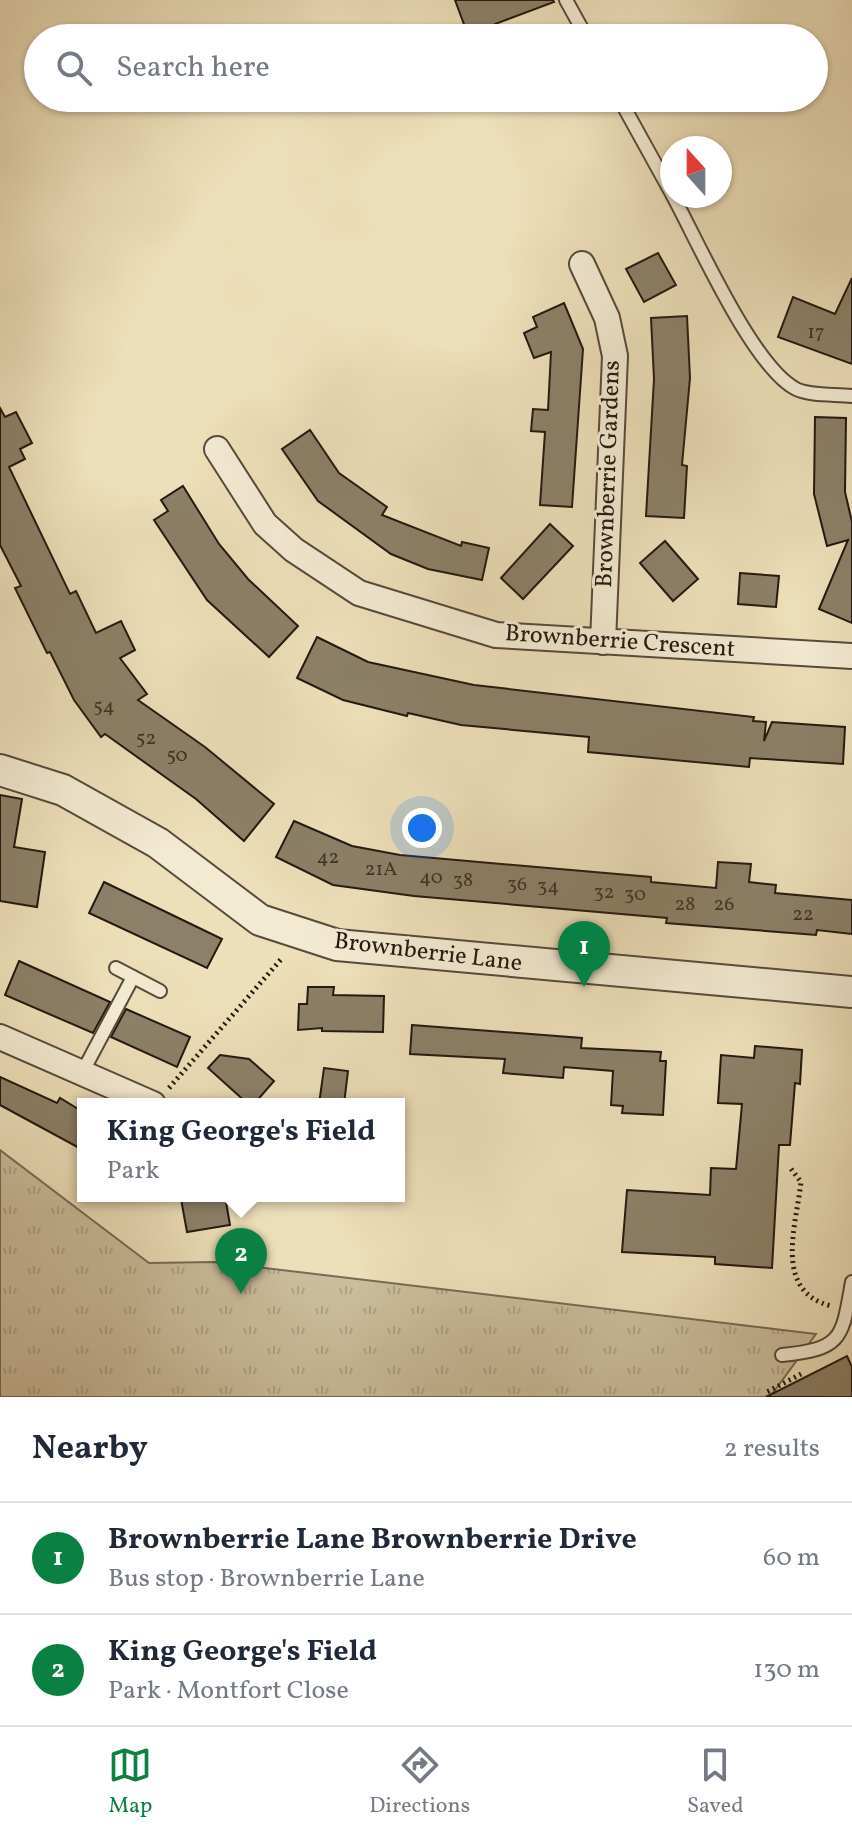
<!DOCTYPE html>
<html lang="en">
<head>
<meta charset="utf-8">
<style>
	:root { --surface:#fff; --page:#f6f6f7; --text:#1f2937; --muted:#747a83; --line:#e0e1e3; --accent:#0b8043 }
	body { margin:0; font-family:Vollkorn,serif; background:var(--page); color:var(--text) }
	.compass { position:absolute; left:660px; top:136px; width:72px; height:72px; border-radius:50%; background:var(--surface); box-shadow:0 2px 6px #0004; rotate:339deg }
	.you { position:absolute; left:422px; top:828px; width:28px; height:28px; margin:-20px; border:6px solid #fff; border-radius:50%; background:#1a73e8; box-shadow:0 0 0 12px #1a73e833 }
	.badge { display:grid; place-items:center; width:52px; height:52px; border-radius:50%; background:var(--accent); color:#fff; font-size:26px; font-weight:700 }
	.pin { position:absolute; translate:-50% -66px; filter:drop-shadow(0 2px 4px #0008) }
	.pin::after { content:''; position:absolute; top:42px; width:28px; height:24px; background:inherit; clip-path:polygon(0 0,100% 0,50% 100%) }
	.popup { position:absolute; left:77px; top:1098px; width:328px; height:104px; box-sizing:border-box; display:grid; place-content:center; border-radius:0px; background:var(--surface); filter:drop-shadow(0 2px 6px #0005); font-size:26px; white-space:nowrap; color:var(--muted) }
	.popup b { font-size:30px; color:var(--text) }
	.popup::after { content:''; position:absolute; left:50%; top:100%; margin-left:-16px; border:16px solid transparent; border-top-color:var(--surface) }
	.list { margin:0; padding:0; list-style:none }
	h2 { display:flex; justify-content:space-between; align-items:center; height:104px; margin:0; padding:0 32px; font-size:34px }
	h2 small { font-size:26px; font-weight:400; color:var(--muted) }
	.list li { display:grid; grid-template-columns:52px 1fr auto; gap:24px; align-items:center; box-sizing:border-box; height:112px; padding:0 32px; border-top:2px solid var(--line) }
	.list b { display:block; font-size:30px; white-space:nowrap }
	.list p { margin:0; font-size:26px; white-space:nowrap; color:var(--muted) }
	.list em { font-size:26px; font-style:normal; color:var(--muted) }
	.icon { flex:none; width:44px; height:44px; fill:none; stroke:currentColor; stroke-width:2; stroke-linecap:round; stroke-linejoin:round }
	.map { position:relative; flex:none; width:852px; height:1397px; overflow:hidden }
	.search { position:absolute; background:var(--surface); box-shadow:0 2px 6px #0004; left:24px; right:24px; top:24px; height:88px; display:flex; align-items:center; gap:20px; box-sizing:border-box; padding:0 28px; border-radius:44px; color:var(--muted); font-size:30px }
	.sheet { height:328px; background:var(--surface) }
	nav { display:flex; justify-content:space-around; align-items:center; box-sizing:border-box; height:112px; border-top:2px solid var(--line); background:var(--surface); font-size:22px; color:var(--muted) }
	nav a { display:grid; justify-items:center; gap:4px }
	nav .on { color:var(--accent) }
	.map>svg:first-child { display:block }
	.park { fill:url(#park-tufts); stroke:#776b56; stroke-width:2 }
	.building { fill:#8c8068; stroke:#231911; stroke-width:2 }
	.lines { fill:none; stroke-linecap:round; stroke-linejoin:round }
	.service-casing { stroke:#564a3b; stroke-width:16 }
	.minor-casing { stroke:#564a3b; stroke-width:28 }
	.tertiary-casing { stroke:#564a3b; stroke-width:34 }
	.path { stroke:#231911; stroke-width:5; stroke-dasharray:2 4; stroke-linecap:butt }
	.service { stroke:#f3ead2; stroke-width:12 }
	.minor { stroke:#f3ead2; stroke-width:24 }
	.tertiary { stroke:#f3ead2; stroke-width:30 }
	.labels { text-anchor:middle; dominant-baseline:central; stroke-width:6; stroke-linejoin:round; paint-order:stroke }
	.number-label { font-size:20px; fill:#3d3327 }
	.street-label { font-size:24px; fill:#231911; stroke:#f3ead2 }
</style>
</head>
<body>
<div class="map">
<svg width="852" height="1397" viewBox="0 0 852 1397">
	<defs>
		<pattern id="park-tufts" width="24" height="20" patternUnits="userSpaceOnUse" patternTransform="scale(2)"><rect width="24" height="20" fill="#cbbd9c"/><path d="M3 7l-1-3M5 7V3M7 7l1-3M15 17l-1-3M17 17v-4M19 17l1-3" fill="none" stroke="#aea285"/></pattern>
	</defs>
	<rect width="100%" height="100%" fill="#eddfb9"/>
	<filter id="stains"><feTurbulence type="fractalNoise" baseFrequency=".0025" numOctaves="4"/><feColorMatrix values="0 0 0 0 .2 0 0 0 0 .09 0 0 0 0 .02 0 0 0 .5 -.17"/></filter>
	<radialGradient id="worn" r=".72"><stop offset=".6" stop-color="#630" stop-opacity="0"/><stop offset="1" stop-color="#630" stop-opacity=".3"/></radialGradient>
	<path class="park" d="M0,1150l149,113 66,-1 601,72 -46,63h-770z"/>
	<g class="building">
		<path d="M455,0h98l1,2 -59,22 5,14h-31z"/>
		<path d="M658,253l18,32 -32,17 -18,-33z"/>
		<path d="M852,278v86l-74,-27 15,-40 42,17z"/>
		<path d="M564,303l19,46 -11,158 -32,-2 5,-73 -14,-1 2,-22 15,1 3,-58 -17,6 -10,-25 13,-6 -4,-10z"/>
		<path d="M687,316l3,62 -8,87 5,1 -3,52 -38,-2 8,-137 -3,-61z"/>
		<path d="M0,408l5,9 11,-5 16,31 -12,6 5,10 -16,8 61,127 6,-3 20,42 25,-12 14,29 -15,8 27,36 -9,6 67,47 69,57 -30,37 -48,-42 -91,-65 -4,3 -27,-37 -24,-48 -3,1 -32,-65 6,-2 -21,-41z"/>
		<path d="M815,417l31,1 -1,74 7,30v101l-33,-14 29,-69 -21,6 -13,-52z"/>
		<path d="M310,430l29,43 48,34 -5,8 79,31 1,-4 27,6 -7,32 -54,-11 -37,-15 -73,-53 -36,-52z"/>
		<path d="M183,486l36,58 29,35 50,47 -29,31 -62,-57 -53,-80 14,-9 -7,-11z"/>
		<path d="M550,524l23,22 -50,53 -22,-21z"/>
		<path d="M665,541l33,38 -25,22 -33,-38z"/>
		<path d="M740,573l39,3 -3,31 -38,-3z"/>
		<path d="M317,637l51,25 106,23 280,32 -1,4 13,1 -2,19 8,-19 73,5 -2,37 -93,-6 -1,9 -161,-15 1,-15 -128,-12 -53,-12 -1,3 -64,-16 -46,-22z"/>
		<path d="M0,795l22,4 -8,48 31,5 -8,55 -37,-6z"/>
		<path d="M294,821l58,25 48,9 251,22v5l65,6 2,-26 33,2 -2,18 27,3 -1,8 77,7v34l-35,-4 -1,5 -150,-12 1,-5 -253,-22 -81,-11 -57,-28z"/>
		<path d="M104,882l118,57 -15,29 -118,-55z"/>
		<path d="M19,961l91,41 -17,31 -88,-38z"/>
		<path d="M308,987h26l-1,8 51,1 -1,36 -61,-1v-3l-24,2 1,-26h8z"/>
		<path d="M126,1009l64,28 -13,30 -66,-30z"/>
		<path d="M412,1025l170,13 -1,10 80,4 -1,9h6l-3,54 -41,-2 1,-7 -12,-1 2,-34 -49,-4 -1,11 -60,-5 2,-14 -95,-5z"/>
		<path d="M755,1046l47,4 -2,34 -5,-1 -5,62h-11l-7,123 -57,-4v-7l-93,-5 5,-62 83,5 1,-27 25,1 6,-65 -24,-1 3,-48 33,3z"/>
		<path d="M220,1055l29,4 25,22 -20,23h-6l-40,-36z"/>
		<path d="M324,1068l24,3 -4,33h-25z"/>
		<path d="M0,1077l57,26 3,-5 23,14v38l-83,-45z"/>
		<path d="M201,1196h24l5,29 -43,7 -6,-33z"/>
		<path d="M847,1356l5,11v30h-86z"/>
	</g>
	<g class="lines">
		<defs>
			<g id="service">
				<path d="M566,0l21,38"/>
				<path d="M619,98l53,96"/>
				<path d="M673,196c25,46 80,171 123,193 14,7 40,5 56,7"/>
				<path d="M116,968l44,23"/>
				<path d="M82,1073l51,-96"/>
				<path d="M782,1355c61,-6 60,-17 70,-73"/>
			</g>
			<g id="minor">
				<path d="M582,264l25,54 8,38 -12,286"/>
				<path d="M217,449l48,75 29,26 65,43 137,42 356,21"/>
				<path d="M0,1037l153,67"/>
			</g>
			<path id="tertiary" d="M0,770l63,20 95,53 102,77 77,25 515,47"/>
		</defs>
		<use href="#service" class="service-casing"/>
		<use href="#minor" class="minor-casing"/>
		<use href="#tertiary" class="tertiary-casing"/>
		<g class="path">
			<path d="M169,1088l114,-131"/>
			<path d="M791,1169l10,13c-5,45 -28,109 30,124"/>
			<path d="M769,1397l-2,-5 36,-19"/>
		</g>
		<use href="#service" class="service"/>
		<use href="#minor" class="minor"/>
		<use href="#tertiary" class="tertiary"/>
	</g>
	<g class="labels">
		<g class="number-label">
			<text x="816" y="333">17</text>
			<text x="104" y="707">54</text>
			<text x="146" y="739">52</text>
			<text x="177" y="756">50</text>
			<text x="328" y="858">42</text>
			<text x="381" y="870">21A</text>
			<text x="431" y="878">40</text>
			<text x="463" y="881">38</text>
			<text x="517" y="885">36</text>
			<text x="548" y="887">34</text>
			<text x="604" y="893">32</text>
			<text x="635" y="895">30</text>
			<text x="685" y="905">28</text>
			<text x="724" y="905">26</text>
			<text x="803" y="915">22</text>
		</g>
		<g class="street-label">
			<text transform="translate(609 474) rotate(-88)">Brownberrie Gardens</text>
			<text transform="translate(620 642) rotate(4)">Brownberrie Crescent</text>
			<text transform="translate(428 953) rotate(7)">Brownberrie Lane</text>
		</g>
	</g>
	<rect width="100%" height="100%" filter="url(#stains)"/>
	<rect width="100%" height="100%" fill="url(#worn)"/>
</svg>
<svg class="compass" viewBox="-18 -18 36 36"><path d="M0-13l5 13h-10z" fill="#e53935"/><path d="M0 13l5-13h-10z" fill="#747a83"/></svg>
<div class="you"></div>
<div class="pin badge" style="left:584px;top:987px">1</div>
<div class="pin badge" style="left:241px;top:1294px">2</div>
<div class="popup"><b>King George's Field</b>Park</div>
<div class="search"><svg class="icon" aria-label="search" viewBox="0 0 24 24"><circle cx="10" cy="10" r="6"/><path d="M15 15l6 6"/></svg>Search here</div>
</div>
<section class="sheet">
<h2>Nearby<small>2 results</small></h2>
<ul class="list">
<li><span class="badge">1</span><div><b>Brownberrie Lane Brownberrie Drive</b><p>Bus stop · Brownberrie Lane</p></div><em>60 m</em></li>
<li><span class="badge">2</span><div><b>King George's Field</b><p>Park · Montfort Close</p></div><em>130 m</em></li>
</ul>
</section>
<nav>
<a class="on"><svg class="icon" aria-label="map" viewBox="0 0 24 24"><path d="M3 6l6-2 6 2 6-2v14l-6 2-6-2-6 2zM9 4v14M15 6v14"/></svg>Map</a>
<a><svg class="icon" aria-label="directions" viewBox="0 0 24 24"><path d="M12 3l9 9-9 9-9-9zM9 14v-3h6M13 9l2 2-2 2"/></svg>Directions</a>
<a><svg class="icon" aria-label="saved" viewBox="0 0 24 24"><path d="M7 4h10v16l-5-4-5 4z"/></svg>Saved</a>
</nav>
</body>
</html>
